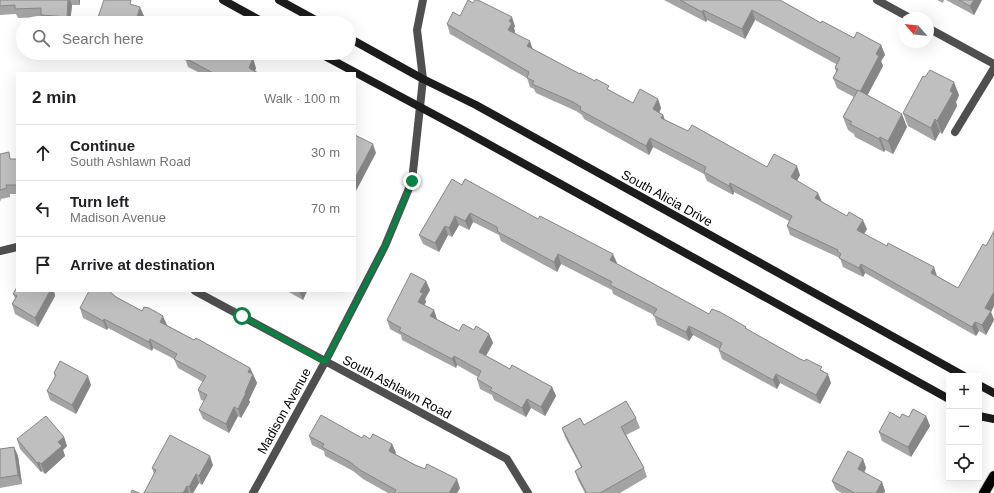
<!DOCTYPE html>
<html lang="en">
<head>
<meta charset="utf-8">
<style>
	:root { --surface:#fff; --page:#f2f2f2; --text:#202124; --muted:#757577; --line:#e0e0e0 }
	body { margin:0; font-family:Helvetica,sans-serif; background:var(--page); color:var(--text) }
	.controls { position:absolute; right:12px; bottom:12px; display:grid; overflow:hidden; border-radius:0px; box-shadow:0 4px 16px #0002 }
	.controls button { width:36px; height:36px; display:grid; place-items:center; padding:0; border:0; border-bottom:1px solid var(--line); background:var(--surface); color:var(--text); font:20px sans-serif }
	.compass { position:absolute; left:898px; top:12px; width:36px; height:36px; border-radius:50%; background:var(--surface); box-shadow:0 4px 16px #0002; rotate:297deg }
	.stop { position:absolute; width:12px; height:12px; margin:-9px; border:3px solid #0b8043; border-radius:50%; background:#fff }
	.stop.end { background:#0b8043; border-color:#fff; box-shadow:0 1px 4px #0008 }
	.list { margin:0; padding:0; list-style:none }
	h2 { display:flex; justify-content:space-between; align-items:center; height:52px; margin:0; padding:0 16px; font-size:17px }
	h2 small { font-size:13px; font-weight:400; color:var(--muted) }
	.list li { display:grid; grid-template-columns:26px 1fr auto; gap:12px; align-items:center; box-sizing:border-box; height:56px; padding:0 16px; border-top:1px solid var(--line) }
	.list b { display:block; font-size:15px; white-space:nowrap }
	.list p { margin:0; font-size:13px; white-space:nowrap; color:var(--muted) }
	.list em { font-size:13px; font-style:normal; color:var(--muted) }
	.icon { flex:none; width:22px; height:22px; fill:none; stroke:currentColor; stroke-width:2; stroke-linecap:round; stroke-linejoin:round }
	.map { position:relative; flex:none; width:994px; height:493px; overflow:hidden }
	.search { position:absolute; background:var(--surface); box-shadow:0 4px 16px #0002; left:16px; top:16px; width:340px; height:44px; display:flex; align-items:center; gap:10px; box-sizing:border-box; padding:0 14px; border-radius:22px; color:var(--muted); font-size:15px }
	.panel { position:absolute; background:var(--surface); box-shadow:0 4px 16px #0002; left:16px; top:72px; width:340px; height:220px; border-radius:0px }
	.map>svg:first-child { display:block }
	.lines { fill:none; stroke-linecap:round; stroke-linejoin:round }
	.primary-casing { stroke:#dbdbdb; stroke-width:12 }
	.minor { stroke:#4f4f4f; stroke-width:8 }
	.secondary { stroke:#1c1c1c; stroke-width:8 }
	.primary { stroke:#000; stroke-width:10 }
	.wall { fill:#a4a4a4 }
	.shaded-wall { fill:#868686 }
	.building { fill:#bfbfbf; stroke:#868686 }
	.route { stroke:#0b8043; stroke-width:5 }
	.labels { text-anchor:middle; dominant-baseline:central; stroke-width:4; stroke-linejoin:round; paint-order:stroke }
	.street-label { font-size:13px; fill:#000; stroke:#fff }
</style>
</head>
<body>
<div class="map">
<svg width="994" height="493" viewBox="0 0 994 493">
	<rect width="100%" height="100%" fill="#fff"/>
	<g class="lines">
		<defs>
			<path id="primary" d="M984,493l10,-17"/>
		</defs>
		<use href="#primary" class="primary-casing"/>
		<g class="minor">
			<path d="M877,0l33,18"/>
			<path d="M928,28l66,36"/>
			<path d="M955,132l39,-64"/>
			<path d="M0,251l17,-4"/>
			<path d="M195,291l312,168 21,34"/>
			<path d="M253,493l72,-131 60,-116 27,-65 11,-102 -6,-49 6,-30"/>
		</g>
		<g class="secondary">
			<path d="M223,0l42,23"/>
			<path d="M279,0l42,23"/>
			<path d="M349,38l74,41 53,26 488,271"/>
			<path d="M319,53l144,77 486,269"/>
			<path d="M979,385l15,8"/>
			<path d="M979,416l15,3"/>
		</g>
		<use href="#primary" class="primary"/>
	</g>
	<g class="wall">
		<path d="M0,0h80v5h-8l-2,18h-26l-2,-6 -24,1 -2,-4 -16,1z"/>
		<path d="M664,0h116l41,23 33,15 27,7 4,10 -4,6 2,5 -16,29 40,32 -14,27 -8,-4 -1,2 -29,-15 -1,-3 -6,-4 -5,-13 11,-20 -17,-9 -4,-10 3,-6 -1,-4 1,-4 -81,-44 -10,19 -38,-19 -1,2z"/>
		<path d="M937,0h7l-1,3z"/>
		<path d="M946,0h36l-8,15z"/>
		<path d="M460,16l55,10 -1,2 1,4v1l18,16 100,54 25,-4 3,9 -2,4 4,3 2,5 23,11 79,36 33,8 -3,6 25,21 45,27 -3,5 94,54 28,-42 8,-15v75l-3,6 3,8 -8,15 -7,-4 -3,5 -111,-63 -2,4 -20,-10 -3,-9 -50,-23 -3,-9 2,-5 -55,-29 -1,3 -26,-14 -3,-7 -51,-27 -4,8 -65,-36 -2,-4 -6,-4 -40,-18 -2,-4 -4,-2 -3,-9 -77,-44 -3,-10z"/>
		<path d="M172,53h70l14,15 -1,3 3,2h-58l-12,-6 -2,-6z"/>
		<path d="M959,95l-3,7 1,4 -15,28 -2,-2 -5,9 -27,-15 -5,-13z"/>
		<path d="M0,154l11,5h6v35h-7v3l-9,2 -1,3z"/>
		<path d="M462,185l155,78 -1,1 93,50 37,13 1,3 76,41 8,12 -11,21 -40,-21 -3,6 -55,-30 -3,-9v-1l-26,-14 -4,6 -32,-16 -3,-10 -41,-21 -1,-4 -51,-26 -4,8 -56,-31 -2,-6 -26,-13 -4,8 -10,-5 -7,12 -4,-2 -9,17 -16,-8 -4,-9z"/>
		<path d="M426,281l4,9 -5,9 1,3 -2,3 10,5 3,9 22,12 15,-1 15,4 4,9 -7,13 24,13 42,18 4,9 -11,20 -14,-8 -5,9 -32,-17 -2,-5 -12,-6 -3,-10 1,-2 -21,-12 -1,3 -54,-28 -1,-5 -11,-6 -3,-9z"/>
		<path d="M17,291h37l1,5 -17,31 -23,-13 -3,-10 3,-6 -2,-4z"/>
		<path d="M287,291h20l-4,9z"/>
		<path d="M111,293l5,4 78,43 56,28 7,15 -8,17 1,2 -9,16 -3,-2 -9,17 -26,-14 -4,-9 5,-9 -3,-1 -3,-10 5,-8 -25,-14 -4,-9 -21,-11 -1,3 -44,-23 -1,2 -24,-12 -3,-10z"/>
		<path d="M54,373l37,12 -15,29 -26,-14 -3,-9 8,-14z"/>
		<path d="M926,416l4,10 -19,31 -29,-16 -3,-9 21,-14z"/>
		<path d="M636,418l4,10 -14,7 18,33 3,9 -27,16h-35l-7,-13 -3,-9 6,-4 -16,-30 -3,-9z"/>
		<path d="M309,436l61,3 22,5 4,9 -1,1 65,34 -3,5h-69l-25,-14 -10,-8 -28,-15 -1,-5 -12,-6z"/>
		<path d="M64,437l3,9 -4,4 2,6 -20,18 -3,-3 -1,1 -21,-23 -3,-10z"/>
		<path d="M14,447l4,9 4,28 -22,4v-39z"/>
		<path d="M863,459l3,9 -2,5 18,9 3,9 -1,2h-42l-6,-3 -4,-9z"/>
		<path d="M213,465l-11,20 -3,-2 -6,10h-49l10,-19 -2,-6z"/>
	</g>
	<g class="shaded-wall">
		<path d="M68,0h2l2,5 -2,18h-1l-2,-6z"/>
		<path d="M78,0h2v5z"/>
		<path d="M974,0h8l-8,15 -4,-9z"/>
		<path d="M140,7l4,9 -3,7h-6z"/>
		<path d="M703,10l4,10 -1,2 -4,-10z"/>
		<path d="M752,10l3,10 -10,19 -3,-10z"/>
		<path d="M512,17l3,9 -1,2 1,4 -3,7 -4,-9 1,-9z"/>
		<path d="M530,41l3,9 -6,-4z"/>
		<path d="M881,45l4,10 -4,6 2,5 -19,36 -4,-10 16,-38z"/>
		<path d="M253,58l3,10 -2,5 -5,-5z"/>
		<path d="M954,82l5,13 -3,7 1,4 -15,28 -5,-13 13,-30z"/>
		<path d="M658,99l3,9 -4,10 -4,-9z"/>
		<path d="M902,114l5,13 -14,27 -5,-13z"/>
		<path d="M663,115l3,9 -5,-6z"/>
		<path d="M935,119l5,13 -5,9 -4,-13z"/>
		<path d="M880,137l5,13 -1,2 -5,-13z"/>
		<path d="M650,138l3,9 -4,8 -3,-9z"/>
		<path d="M373,144l3,9 -21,40v-15z"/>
		<path d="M797,166l3,9 -6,11 -3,-9z"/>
		<path d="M730,183l4,9 -1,3 -4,-9z"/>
		<path d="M818,193l4,9 -7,-4z"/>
		<path d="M470,213l3,9 -4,8 -4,-9z"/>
		<path d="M455,216l4,9 -7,12 -3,-9z"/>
		<path d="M863,220l4,9 -6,10 -4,-9z"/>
		<path d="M445,226l3,9 -9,17 -4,-9z"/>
		<path d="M558,254l3,10 -4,8 -3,-10z"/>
		<path d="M613,254l4,9 -4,7 -3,-10z"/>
		<path d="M861,264l4,9 -2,4 -4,-9z"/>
		<path d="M934,267l3,9 -6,-3z"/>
		<path d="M426,281l4,9 -5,9 1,3 -5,9 -3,-9 2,-10z"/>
		<path d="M50,291h4l1,5 -17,31 -3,-9z"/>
		<path d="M299,291h8l-4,9z"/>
		<path d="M994,292v14l-3,6 3,8 -8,15 -4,-10 3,-17z"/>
		<path d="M434,310l3,10 -7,-4z"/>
		<path d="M163,316l4,9 -4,6 -3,-9z"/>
		<path d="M104,319l4,9 -1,2 -4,-9z"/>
		<path d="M975,322l4,9 -3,5 -4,-9z"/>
		<path d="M689,326l4,9 -4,6 -3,-9z"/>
		<path d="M489,334l4,9 -10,18 -4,-9z"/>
		<path d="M150,339l3,9 -1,3 -3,-9z"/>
		<path d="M454,356l3,9 -1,3 -4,-9z"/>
		<path d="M250,368l7,15 -8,17 1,2 -9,16 -3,-9 10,-37z"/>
		<path d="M776,374l4,9 -3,6 -4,-9z"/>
		<path d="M828,374l3,9 -11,21 -4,-9z"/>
		<path d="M88,376l3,9 -15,29 -4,-9z"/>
		<path d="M552,387l4,9 -11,20 -4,-9z"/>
		<path d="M527,399l4,9 -5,9 -4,-9z"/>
		<path d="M234,407l4,9 -9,17 -3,-9z"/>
		<path d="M926,416l4,10 -19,31 -3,-10z"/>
		<path d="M64,437l3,9 -4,4 2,6 -20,18 -4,-10 17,-22z"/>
		<path d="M392,444l4,9 -4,7 -3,-9z"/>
		<path d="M14,447l4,9 4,28 -4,-9z"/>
		<path d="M210,456l3,9 -11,20 -3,-9z"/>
		<path d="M863,459l3,9 -5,10 -3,-9z"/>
		<path d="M39,462l3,9 -1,1 -4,-9z"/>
		<path d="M196,474l3,9 -6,10h-2l-2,-6z"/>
		<path d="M457,479l3,9 -3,5h-8z"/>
		<path d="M882,482l3,9 -1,2h-8z"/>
		<path d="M187,486l2,7h-6z"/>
	</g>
	<g class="building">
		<path d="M0,0h68l-1,17 -26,-2v-7l-26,1v-4l-15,1z"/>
		<path d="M104,0h27l-1,4 10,3 -5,16h-39z"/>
		<path d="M468,0l5,3 2,-3h3l34,17 -3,4 3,2 -4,7 22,11 -3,5 53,28v-1l15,8 1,-2 13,7 -2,3 26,14 7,-14 18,10 -5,10 10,6 -2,3 27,13 4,-6 75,42 7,-13 23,12 -6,11 27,16 -3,5 32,18 2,-4 14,8 -6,10 30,16 1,-3 46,24 -3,6 27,15 25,-44 3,2 8,-15v61l-9,16 6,3 -9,14 -7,-3 -3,5 -111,-63 -2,4 -20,-10 2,-4 -4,-3 1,-1 -51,-24 5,-10 -62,-33 -1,3 -25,-14 2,-5 -56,-29 -4,8 -66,-36 1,-3 -8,-5 -41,-18 2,-3 -7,-3 2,-6 -82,-48 6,-12 7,4z"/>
		<path d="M680,0h100l41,23 1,-2 32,17 3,-6 24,13 -5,9 3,2 -19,36 -27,-14 5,-9 -3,-1 5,-10 -88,-48 -10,19 -39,-19 -1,2z"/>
		<path d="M959,0h15l-4,6z"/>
		<path d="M177,20l7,3h-9z"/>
		<path d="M184,53h58l11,5 -4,10 9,5h-45l-28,-15 1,-4z"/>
		<path d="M930,70l24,12 -4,9 3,2 -16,28 -2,-2 -4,9 -28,-15 20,-37 2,1z"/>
		<path d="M858,90l44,24 -14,27 -8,-4 -1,2 -29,-15 2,-2 -9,-5z"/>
		<path d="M355,135l18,9 -18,34z"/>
		<path d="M9,152l1,7h7v26h-11l1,3 -7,2v-36z"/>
		<path d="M452,179l10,6 3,-6 73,40 2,-3 73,38 -3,6 99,54 3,-5 8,3 26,15 -1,1 55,31 5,2 1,-2 16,8 -2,3 8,4 -12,21 -40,-21 -3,6 -54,-30 3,-7 -33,-17 -3,6 -33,-17 4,-6 -47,-24 2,-3 -54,-28 -4,8 -56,-30 -1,-5 -27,-14 -5,8 -10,-5 -6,12 -4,-2 -10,17 -16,-8z"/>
		<path d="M411,273l15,8 -6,11 3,1 -5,9 16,8 -4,6 29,15 4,-7 11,6 2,-4 13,8 -10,18 31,17 2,-4 40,22 -11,20 -14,-8 -5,9 -32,-18 2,-2 -15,-9 4,-8 -27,-15 -2,3 -53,-28 2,-3 -14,-8z"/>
		<path d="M17,287v4h33l-15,27 -23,-14 5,-8 -4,-2z"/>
		<path d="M89,291h20l7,6 26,14 2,-4 5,1 14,8 -3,6 34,18 2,-2 54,30 -2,4 5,2 -8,19h1l-8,16 -4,-2 -8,17 -27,-14 8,-15 -9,-5 8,-14 -32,-17 3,-5 -27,-15 -1,3 -45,-23 -1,2 -23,-13z"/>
		<path d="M60,361l28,15 -16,29 -25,-14 9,-16 -2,-2z"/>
		<path d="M626,401l10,17 -15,9 23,41 -44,25h-14l-1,-3 -10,-19 7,-4 -20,-39 18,-10 4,7z"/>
		<path d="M913,409l13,7 -18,31 -29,-15 11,-20 10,6 2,-4 7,3z"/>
		<path d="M321,415l41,23 2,-3 6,4 3,-5 19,10 -3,7 26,14 10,4 2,-5 30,15 -8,14h-55l2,-3 -36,-20 -10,-8 -28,-15 2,-3 -15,-8z"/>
		<path d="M46,416l18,21 -6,5 4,4 -21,18 -2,-2 -2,1 -20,-24z"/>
		<path d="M170,435l40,21 -11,20 -3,-2 -7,13 -2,-1 -4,7h-39l12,-23 -4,-2z"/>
		<path d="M14,447l4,28 -18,3v-29z"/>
		<path d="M848,451l15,8 -5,10 24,13 -6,11h-21l-23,-12z"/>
		<path d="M132,490l7,3h-8z"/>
	</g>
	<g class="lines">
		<path class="route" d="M242,316l83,46 60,-116 27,-65"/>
	</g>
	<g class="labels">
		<g class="street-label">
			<text transform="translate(667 198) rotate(29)">South Alicia Drive</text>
			<text transform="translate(397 387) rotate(28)">South Ashlawn Road</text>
			<text transform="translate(284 411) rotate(-61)">Madison Avenue</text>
		</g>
	</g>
</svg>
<div class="controls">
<button>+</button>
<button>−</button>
<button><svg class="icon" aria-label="locate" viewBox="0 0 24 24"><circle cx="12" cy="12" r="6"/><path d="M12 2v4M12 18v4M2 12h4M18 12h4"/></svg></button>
</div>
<svg class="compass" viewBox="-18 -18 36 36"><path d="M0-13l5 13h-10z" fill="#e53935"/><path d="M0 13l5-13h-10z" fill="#757577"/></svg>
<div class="stop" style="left:242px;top:316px"></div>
<div class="stop end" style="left:412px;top:181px"></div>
<div class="search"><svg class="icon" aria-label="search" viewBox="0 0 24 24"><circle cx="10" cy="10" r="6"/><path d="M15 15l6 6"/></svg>Search here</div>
<section class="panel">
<h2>2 min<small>Walk · 100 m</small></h2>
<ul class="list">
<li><svg class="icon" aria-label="ahead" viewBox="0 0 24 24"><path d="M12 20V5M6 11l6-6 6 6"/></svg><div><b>Continue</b><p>South Ashlawn Road</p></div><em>30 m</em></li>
<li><svg class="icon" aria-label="left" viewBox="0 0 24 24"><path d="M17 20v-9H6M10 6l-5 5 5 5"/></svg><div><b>Turn left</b><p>Madison Avenue</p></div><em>70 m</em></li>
<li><svg class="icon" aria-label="arrive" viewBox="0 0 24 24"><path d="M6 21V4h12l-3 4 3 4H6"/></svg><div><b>Arrive at destination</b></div></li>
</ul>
</section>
</div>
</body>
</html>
